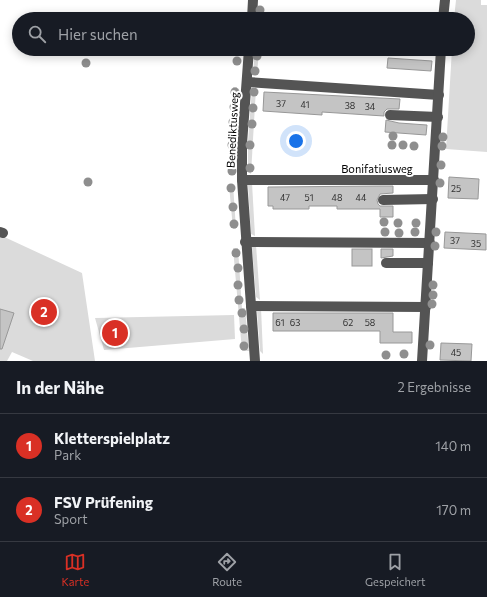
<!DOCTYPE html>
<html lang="de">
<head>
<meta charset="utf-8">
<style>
	:root { --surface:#171b24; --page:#242831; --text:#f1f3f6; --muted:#9ea1a6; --line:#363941; --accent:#d93025 }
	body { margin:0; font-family:Commissioner,sans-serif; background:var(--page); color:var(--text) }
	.you { position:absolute; left:296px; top:141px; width:14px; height:14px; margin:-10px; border:3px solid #fff; border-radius:50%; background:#1a73e8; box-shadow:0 0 0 6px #1a73e833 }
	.badge { display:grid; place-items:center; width:26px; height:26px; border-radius:50%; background:var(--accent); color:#fff; font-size:13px; font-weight:700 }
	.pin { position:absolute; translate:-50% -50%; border:2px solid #fff; box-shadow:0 1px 4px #0006 }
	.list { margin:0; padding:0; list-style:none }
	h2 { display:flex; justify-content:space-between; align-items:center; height:52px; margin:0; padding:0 16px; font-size:17px }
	h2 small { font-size:13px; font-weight:400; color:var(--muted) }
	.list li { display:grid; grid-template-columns:26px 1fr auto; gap:12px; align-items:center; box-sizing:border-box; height:64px; padding:0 16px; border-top:1px solid var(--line) }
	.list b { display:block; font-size:15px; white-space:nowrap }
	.list p { margin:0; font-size:13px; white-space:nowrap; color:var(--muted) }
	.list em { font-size:13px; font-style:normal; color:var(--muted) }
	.icon { flex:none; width:22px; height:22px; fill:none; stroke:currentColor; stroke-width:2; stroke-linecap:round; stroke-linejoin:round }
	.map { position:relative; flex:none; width:487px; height:361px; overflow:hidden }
	.search { position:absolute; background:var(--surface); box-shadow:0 2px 10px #0003; left:12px; right:12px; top:12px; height:44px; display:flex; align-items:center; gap:10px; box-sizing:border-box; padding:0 14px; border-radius:22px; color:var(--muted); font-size:15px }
	.sheet { height:180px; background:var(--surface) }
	nav { display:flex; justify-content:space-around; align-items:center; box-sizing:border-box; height:56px; border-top:1px solid var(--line); background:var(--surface); font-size:11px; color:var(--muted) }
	nav a { display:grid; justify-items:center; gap:2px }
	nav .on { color:var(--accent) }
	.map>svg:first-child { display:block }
	.green { fill:#dbdbdb }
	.building { fill:#c4c4c4; stroke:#989898 }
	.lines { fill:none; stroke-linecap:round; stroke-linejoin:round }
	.minor { stroke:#545454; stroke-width:10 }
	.tree { fill:#8e8e8e }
	.labels { text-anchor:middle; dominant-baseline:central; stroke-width:4; stroke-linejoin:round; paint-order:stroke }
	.number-label { font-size:9px; fill:#313131 }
	.street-label { font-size:11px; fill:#000; stroke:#fff }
</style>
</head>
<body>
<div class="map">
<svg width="487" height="361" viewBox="0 0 487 361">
	<rect width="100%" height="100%" fill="#fff"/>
	<g class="green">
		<path d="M456,0h25v5h6v147l-41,-3 6,-100h16v-30h-14z"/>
		<path d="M255,49h4l-2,26 -4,-1z"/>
		<path d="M233,87h4l-3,54 4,1 -2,31 -7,1v-32z"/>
		<path d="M252,88h4l-5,86 -3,-2v-31z"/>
		<path d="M252,183l3,53 -4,-2 -3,-49z"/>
		<path d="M233,184l3,45h-3l-4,-44z"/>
		<path d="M0,235l82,38 13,88h-62l-21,-9 -5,9h-7z"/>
		<path d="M256,245l4,55 -4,-3 -4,-50z"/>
		<path d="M233,248h5l4,60h3l4,43h-7z"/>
		<path d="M261,308l2,46 -3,-3 -3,-40z"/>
		<path d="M234,315l1,24 -131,11 -9,-32z"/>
	</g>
	<g class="building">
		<path d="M388,58l44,3 -1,10 -44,-3z"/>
		<path d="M264,92l136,7 -1,10h-12l-3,3v4l-62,-4v3l-59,-4z"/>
		<path d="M386,120l13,3 28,2 -1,10 -41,-3z"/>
		<path d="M449,177l30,2 -1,20 -30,-1z"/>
		<path d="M381,186h12v7l-13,1 -3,6 1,4 2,2h13v11h-13v-8h-43v-3h-28v3h-36v-3h-5v-19z"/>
		<path d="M445,232l41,2v16l-42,-2z"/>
		<rect x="352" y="249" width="20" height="17"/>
		<path d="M381,249h12v7l-12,2z"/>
		<path d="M0,309l14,4 -12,36h-2z"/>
		<path d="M273,313h120v19h19v11h-32v-12h-107z"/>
		<path d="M441,343l31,1 -1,17 -31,-1z"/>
	</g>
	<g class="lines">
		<g class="minor">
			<path d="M252,19l1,-19"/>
			<path d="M443,19l2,-19"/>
			<path d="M249,49l-7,95v36l13,181"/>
			<path d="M247,82l192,13"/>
			<path d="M390,115l48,2"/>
			<path d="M242,180h192"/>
			<path d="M383,200l50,-1"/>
			<path d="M0,232l3,1"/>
			<path d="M245,242l185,1"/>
			<path d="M386,263h42"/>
			<path d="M251,306l175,1"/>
			<path d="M422,361l19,-312"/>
		</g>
	</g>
	<g class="tree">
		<circle cx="260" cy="10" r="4.5"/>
		<circle cx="257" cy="56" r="4.5"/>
		<circle cx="237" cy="61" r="4.5"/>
		<circle cx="86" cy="63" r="4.5"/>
		<circle cx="255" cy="71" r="4.5"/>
		<circle cx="235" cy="92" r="4.5"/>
		<circle cx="254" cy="92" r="4.5"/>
		<circle cx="234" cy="107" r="4.5"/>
		<circle cx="253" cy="108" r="4.5"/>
		<circle cx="233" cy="122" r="4.5"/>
		<circle cx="252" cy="124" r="4.5"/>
		<circle cx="393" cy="136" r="4.5"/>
		<circle cx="443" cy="137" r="4.5"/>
		<circle cx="232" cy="145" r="4.5"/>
		<circle cx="250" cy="145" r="4.5"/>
		<circle cx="392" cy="145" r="4.5"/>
		<circle cx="403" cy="145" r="4.5"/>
		<circle cx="414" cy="146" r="4.5"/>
		<circle cx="442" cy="146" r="4.5"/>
		<circle cx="441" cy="165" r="4.5"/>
		<circle cx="250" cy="168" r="4.5"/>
		<circle cx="232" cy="171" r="4.5"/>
		<circle cx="88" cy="182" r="4.5"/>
		<circle cx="440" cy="183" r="4.5"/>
		<circle cx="231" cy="188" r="4.5"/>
		<circle cx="233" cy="207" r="4.5"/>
		<circle cx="384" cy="222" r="4.5"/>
		<circle cx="398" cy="223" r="4.5"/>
		<circle cx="416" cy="223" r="4.5"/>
		<circle cx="234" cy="224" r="4.5"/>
		<circle cx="385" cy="232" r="4.5"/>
		<circle cx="415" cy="232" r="4.5"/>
		<circle cx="436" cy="232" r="4.5"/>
		<circle cx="399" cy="233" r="4.5"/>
		<circle cx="435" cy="246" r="4.5"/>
		<circle cx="236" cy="253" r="4.5"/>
		<circle cx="238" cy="268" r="4.5"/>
		<circle cx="238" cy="285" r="4.5"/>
		<circle cx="433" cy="285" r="4.5"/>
		<circle cx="433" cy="295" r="4.5"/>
		<circle cx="239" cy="300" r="4.5"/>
		<circle cx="432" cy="304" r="4.5"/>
		<circle cx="242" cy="313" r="4.5"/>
		<circle cx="244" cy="329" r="4.5"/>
		<circle cx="430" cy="345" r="4.5"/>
		<circle cx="244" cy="346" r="4.5"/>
		<circle cx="404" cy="354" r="4.5"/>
		<circle cx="386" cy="355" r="4.5"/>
	</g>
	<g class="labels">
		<g class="number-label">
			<text x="281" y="103">37</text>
			<text x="305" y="104">41</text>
			<text x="350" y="105">38</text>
			<text x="370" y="106">34</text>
			<text x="456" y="188">25</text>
			<text x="285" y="197">47</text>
			<text x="309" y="197">51</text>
			<text x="337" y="197">48</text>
			<text x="361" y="197">44</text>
			<text x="455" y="240">37</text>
			<text x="476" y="243">35</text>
			<text x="280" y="322">61</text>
			<text x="295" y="322">63</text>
			<text x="348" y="322">62</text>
			<text x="370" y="322">58</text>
			<text x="456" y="352">45</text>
		</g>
		<g class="street-label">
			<text transform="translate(232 130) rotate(-87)">Benediktusweg</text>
			<text x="377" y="168">Bonifatiusweg</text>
		</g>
	</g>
</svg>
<div class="you"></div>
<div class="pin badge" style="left:115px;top:333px">1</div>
<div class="pin badge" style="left:44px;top:312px">2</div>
<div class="search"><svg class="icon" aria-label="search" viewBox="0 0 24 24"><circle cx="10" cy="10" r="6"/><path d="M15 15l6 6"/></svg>Hier suchen</div>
</div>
<section class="sheet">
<h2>In der Nähe<small>2 Ergebnisse</small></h2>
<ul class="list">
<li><span class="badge">1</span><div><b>Kletterspielplatz</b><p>Park</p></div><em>140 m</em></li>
<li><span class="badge">2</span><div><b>FSV Prüfening</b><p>Sport</p></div><em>170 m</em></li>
</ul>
</section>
<nav>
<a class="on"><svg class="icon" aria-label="map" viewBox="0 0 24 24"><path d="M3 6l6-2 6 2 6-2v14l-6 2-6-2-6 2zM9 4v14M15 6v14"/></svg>Karte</a>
<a><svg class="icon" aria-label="directions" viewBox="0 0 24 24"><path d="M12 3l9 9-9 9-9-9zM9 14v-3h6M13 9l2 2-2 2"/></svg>Route</a>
<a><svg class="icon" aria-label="saved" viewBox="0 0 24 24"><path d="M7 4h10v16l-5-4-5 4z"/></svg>Gespeichert</a>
</nav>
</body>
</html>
